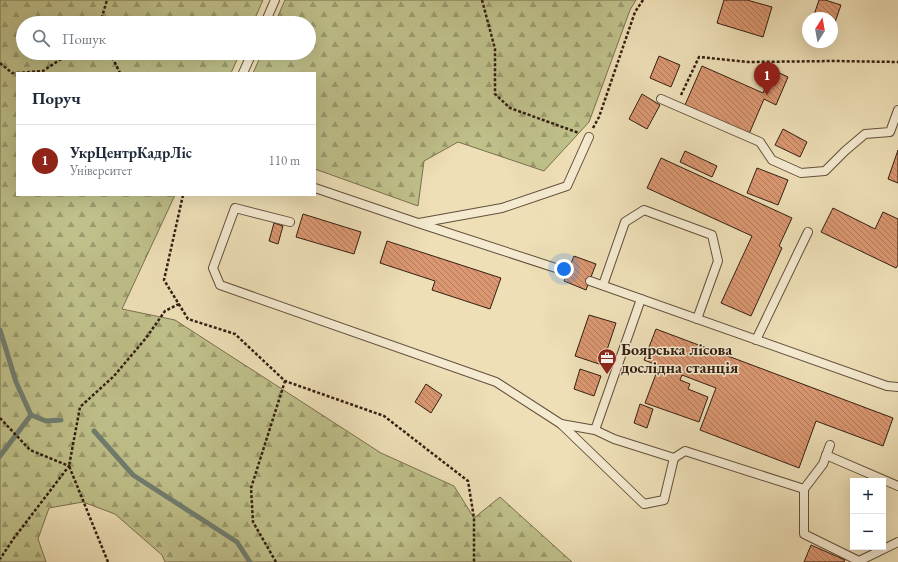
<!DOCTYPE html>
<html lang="uk">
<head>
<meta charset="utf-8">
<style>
	:root { --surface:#fff; --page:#f2f2f3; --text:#1f2937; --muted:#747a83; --line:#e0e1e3; --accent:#8f2418 }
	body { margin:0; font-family:"EB Garamond",serif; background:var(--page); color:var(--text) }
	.controls { position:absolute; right:12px; bottom:12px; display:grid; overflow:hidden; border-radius:0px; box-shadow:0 4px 16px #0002 }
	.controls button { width:36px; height:36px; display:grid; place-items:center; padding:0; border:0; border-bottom:1px solid var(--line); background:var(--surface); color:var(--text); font:20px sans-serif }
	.compass { position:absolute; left:802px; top:12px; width:36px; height:36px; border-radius:50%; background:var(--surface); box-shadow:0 4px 16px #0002; rotate:11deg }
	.you { position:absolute; left:564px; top:269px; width:14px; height:14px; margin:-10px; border:3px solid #fff; border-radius:50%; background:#1a73e8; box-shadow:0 0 0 6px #1a73e833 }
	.badge { display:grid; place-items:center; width:26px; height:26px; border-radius:50%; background:var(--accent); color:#fff; font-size:13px; font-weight:700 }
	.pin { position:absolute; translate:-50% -33px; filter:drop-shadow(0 1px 2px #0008) }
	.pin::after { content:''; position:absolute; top:21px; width:14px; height:12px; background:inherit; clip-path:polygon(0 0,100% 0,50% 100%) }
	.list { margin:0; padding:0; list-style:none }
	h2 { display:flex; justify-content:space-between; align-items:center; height:52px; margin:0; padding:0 16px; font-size:17px }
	h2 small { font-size:13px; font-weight:400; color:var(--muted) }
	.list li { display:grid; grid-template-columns:26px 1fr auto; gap:12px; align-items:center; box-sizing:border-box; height:72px; padding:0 16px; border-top:1px solid var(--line) }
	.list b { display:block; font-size:15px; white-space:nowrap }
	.list p { margin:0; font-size:13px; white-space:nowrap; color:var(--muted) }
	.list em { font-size:13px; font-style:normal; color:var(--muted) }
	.icon { flex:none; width:22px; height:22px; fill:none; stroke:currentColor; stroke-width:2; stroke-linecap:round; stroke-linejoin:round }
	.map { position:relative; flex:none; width:898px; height:562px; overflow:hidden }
	.search { position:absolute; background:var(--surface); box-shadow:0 4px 16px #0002; left:16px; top:16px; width:300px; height:44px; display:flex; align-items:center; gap:10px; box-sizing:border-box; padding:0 14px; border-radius:22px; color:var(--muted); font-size:15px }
	.panel { position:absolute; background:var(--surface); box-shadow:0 4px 16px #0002; left:16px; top:72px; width:300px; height:124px; border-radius:0px }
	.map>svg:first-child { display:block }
	.forest { fill:url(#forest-firs); stroke:#7a704e }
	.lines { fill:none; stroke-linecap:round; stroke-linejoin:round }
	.stream { stroke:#717e70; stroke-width:5 }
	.building { fill:url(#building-back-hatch); stroke:#351f12 }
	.lane-casing { stroke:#634f3b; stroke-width:10 }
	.path { stroke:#351f12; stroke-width:2.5; stroke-dasharray:3 2; stroke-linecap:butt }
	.lane { stroke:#f4ead0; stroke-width:8 }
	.labels { text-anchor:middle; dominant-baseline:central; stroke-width:3; stroke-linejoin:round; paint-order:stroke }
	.poi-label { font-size:16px; font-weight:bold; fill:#351f12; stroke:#f4ead0; text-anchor:start }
</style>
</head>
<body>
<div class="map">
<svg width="898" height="562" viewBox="0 0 898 562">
	<defs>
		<pattern id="forest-firs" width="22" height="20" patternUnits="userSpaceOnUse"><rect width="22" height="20" fill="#bfc08a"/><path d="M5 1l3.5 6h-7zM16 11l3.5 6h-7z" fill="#9c9b6f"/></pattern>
		<pattern id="building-back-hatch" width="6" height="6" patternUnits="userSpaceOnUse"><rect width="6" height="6" fill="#da9771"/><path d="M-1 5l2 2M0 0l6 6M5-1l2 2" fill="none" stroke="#b27b5b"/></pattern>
	</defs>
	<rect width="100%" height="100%" fill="#eedfb7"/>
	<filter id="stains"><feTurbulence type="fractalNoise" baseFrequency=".005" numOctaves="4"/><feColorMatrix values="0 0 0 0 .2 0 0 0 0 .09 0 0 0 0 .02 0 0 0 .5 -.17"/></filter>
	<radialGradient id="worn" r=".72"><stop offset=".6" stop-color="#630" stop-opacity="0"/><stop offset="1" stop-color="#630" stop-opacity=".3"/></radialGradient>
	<g class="forest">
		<path d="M0,0h263l-10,23h-230v30h217l-9,20h-214v122h158l-53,114 53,11 206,133 73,33 20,32 26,-21 72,65h-407l-3,-7 -47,-41 -32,-12 -34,6 -11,31 8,23h-46z"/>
		<path d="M285,0h351l-6,10 -41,112 -45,49 -86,-29 -34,19 -6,45 -103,-37v-96h-62l9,-20h47v-30h-34z"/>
	</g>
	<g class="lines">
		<g class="stream">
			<path d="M0,330l16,52 15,33 15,6 15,-1"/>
			<path d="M94,431l39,44 104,67 13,20"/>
			<path d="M0,456l31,-41"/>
		</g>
	</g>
	<g class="building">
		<path d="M724,0h23l25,7 -9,30 -46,-14z"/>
		<path d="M819,0h6l16,5 -8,23h-1v-10h-19z"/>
		<path d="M659,56l21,9 -9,22 -21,-9z"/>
		<path d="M702,66l61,27 10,-23 15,7 -12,28 -12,-6 -15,35 -64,-29z"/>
		<path d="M642,94l18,11 -13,24 -18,-10z"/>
		<path d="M783,129l24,13 -7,15 -25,-12z"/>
		<path d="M898,150v33l-10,-4z"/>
		<path d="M685,151l32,15 -5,11 -32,-15z"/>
		<path d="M661,158l131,60 -13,28 3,2 -31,68 -30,-13 31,-67 -105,-48z"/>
		<path d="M757,168l31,12 -10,25 -31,-12z"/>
		<path d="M833,208l42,21 8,-17 15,7v46l-2,3 -75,-36z"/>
		<path d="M303,214l58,18 -7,22 -58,-17z"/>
		<path d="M274,223l9,3 -5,18 -9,-3z"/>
		<path d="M387,241l114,37 -11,31 -58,-19 3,-9 -55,-18z"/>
		<path d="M574,256l22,8 -10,26 -22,-9z"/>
		<path d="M589,315l27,8 -14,42 -27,-9z"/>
		<path d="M656,329l237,89 -10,28 -67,-25 -17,47 -99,-38 16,-42 -34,-13 -2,5 10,4 -2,5 20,8 -9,25 -54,-19 14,-37 -15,-6z"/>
		<path d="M580,369l21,7 -7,20 -20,-7z"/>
		<path d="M426,384l16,11 -11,18 -16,-11z"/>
		<path d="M640,404l13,5 -6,19 -13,-5z"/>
		<path d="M811,545l34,15 -1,2h-40z"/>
	</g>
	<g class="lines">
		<defs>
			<g id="lane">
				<path d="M265,23l10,-23"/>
				<path d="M243,73l9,-20"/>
				<path d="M661,99l99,43 12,18 29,13 24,-2 20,-20 20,-17 25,-2 8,-22"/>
				<path d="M315,188l103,35 150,49"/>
				<path d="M290,222l-55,-14 -22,60 7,17 276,97 65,42 34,6 46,-131"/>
				<path d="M419,223l83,-15 65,-22 22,-49"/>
				<path d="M590,281l297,105 11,1"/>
				<path d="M603,285l22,-63 19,-12 68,25 6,26 -21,58"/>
				<path d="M756,340l52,-108"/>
				<path d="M561,424l83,80 20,-4 10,-42"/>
				<path d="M595,430l19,9 60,19 11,-7 119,38v45l55,27 39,-19"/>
				<path d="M826,455l72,31"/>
				<path d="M804,489l19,-25 7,-19"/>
			</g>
		</defs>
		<use href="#lane" class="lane-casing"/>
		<g class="path">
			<path d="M482,0l13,49v45l15,14 69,25"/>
			<path d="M100,23l7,-23"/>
			<path d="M110,53l10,20"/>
			<path d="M0,63l12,10h5"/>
			<path d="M17,73l26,-2 27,-18"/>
			<path d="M681,95l18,-38 49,5 86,-1 64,1"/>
			<path d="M593,128l6,-11 36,-105 8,-12"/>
			<path d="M183,195l-19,85 24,39 47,15 50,47 99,35 84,65 6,37v44"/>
			<path d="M0,418l30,32 39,16 -55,72 -14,21"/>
			<path d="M108,562l-39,-96 11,-59 34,-31 32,-38 19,-27 14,-7"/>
			<path d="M276,562l-23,-40 -2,-34 34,-107"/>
		</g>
		<use href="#lane" class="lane"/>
	</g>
	<defs>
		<symbol id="office-pin" viewBox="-11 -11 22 30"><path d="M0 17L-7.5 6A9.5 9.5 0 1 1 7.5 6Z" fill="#8f2418" stroke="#f4ead0"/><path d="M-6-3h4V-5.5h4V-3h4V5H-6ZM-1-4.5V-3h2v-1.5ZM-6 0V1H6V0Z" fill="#fff"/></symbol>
	</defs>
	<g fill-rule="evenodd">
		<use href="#office-pin" x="596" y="347" width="22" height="30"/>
	</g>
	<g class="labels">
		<g class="poi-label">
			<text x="621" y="349">Боярська лісова<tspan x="621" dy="18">дослідна станція</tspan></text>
		</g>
	</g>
	<rect width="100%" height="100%" filter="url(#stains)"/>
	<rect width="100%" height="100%" fill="url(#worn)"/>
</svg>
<div class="controls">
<button>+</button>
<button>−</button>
</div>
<svg class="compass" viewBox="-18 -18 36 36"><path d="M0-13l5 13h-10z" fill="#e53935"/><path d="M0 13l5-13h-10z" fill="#747a83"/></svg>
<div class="you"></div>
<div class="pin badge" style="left:767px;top:95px">1</div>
<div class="search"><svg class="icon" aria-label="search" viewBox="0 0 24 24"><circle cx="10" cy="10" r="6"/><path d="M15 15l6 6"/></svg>Пошук</div>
<section class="panel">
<h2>Поруч<small></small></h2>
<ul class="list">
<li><span class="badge">1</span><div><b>УкрЦентрКадрЛіс</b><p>Університет</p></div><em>110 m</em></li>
</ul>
</section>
</div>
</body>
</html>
